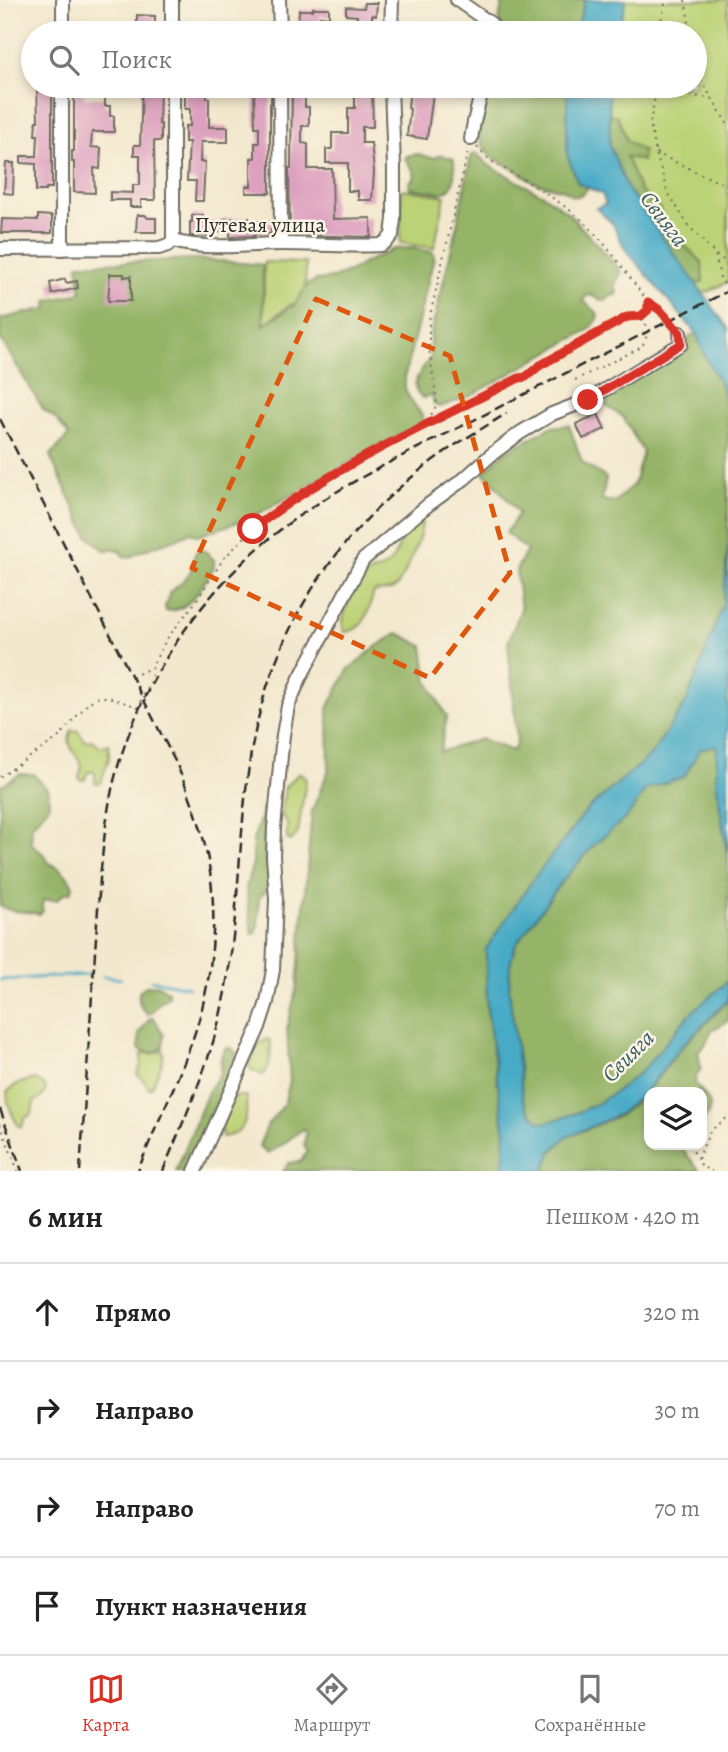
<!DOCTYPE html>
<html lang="ru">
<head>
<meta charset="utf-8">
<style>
	:root { --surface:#fff; --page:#f6f6f6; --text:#222; --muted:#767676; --line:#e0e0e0; --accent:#d93025 }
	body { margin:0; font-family:Alegreya,serif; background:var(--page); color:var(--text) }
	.controls { position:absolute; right:21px; bottom:21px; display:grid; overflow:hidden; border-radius:14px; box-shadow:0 4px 10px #0003 }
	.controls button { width:63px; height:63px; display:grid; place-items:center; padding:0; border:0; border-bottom:2px solid var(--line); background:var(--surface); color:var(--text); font:35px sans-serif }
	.stop { position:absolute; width:21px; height:21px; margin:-16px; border:5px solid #d93025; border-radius:50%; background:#fff }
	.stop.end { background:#d93025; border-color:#fff; box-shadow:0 2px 7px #0008 }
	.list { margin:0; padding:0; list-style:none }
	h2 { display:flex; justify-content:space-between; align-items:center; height:91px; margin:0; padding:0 28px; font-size:30px }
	h2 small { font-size:23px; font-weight:400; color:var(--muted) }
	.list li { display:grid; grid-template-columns:46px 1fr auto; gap:21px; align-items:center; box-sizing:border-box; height:98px; padding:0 28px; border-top:2px solid var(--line) }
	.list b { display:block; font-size:26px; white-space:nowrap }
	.list em { font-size:23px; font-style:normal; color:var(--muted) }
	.icon { flex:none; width:38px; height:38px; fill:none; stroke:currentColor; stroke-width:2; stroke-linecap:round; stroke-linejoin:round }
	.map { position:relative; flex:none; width:728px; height:1171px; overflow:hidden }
	.search { position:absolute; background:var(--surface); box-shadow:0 4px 10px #0003; left:21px; right:21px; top:21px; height:77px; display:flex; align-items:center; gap:18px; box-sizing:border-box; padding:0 24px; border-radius:38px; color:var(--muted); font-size:26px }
	.sheet { height:483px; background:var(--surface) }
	nav { display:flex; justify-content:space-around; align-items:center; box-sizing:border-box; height:98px; border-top:2px solid var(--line); background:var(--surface); font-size:19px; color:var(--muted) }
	nav a { display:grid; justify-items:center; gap:4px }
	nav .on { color:var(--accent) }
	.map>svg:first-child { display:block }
	.green { fill:#bcd276; stroke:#747e50; stroke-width:2 }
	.forest { fill:#95b467; stroke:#607049; stroke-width:2 }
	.water { fill:#47aac6; stroke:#396a78; stroke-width:2 }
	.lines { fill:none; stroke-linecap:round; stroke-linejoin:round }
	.stream { stroke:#47aac6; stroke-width:2.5 }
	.building { fill:#dda0be }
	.minor-casing { stroke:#716d64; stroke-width:16 }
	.path { stroke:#716d64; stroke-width:2; stroke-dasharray:2 5; stroke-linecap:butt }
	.minor { stroke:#fff; stroke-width:12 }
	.rail { stroke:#2b2b2b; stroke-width:2.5; stroke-dasharray:10 5; stroke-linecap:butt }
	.route { stroke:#d93025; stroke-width:9 }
	.marked { fill:none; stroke:#df570e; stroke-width:5; stroke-dasharray:14 9; stroke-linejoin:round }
	.labels { text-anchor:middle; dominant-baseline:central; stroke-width:5; stroke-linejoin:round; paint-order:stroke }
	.street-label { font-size:21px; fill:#2b2b2b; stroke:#fcf5e5 }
	.water-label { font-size:23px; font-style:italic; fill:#365e69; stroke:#fcf5e5 }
</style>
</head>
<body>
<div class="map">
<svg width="728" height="1171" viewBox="0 0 728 1171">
	<rect width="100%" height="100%" fill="#fcf5e5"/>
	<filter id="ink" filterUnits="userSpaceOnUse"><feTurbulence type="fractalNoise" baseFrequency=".0143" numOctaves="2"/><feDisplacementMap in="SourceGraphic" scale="14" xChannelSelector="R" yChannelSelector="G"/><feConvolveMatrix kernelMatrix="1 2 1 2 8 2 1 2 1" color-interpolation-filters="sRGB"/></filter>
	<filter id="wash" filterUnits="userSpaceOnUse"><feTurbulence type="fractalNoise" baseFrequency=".00686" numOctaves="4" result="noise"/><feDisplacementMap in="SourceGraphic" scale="28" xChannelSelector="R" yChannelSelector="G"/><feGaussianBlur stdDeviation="1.57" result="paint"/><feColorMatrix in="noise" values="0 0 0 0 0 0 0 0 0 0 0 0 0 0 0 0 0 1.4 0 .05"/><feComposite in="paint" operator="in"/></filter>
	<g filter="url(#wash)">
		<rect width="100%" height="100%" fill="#f3e8ce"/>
		<g class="green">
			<path d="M626,0h102v282l-25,12 -18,-24 -75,-124 -1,-60h86v-53h-77z"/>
			<path d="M402,189l43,7 -11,52 -34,-5z"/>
			<path d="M264,262l42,1 -1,37 -15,5 -26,19z"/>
			<path d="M419,521l3,1c1,12 -18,56 -26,65 -6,6 -15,3 -22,5 -6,18 -7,38 -30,40 -6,-14 11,-50 24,-58 6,-4 14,-4 20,-9 12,-12 13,-38 31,-44z"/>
			<path d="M72,730l6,1 7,10 8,-1 7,7 9,-3v14l-8,24 -2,2 -4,-1v-10l-2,-2 -6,2 -2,7h-4l-2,-2 3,-12c-6,-14 -18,-20 -10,-36z"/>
			<path d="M299,773l4,1 3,6 -8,53 -7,8 -4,-2v-17c-12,-9 -2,-22 -2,-35z"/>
			<path d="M268,1039l3,3c-1,12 1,24 -8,33l-13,-6 -2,-5 11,-21z"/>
			<path d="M163,1050c3,11 -7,24 -10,36l-4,2 -4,-6 -8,-8 4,-8v-11l2,-2 11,1z"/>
			<path d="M30,1080c6,-1 15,3 16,10l-3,6 -9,6 -2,12 -8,5 -1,6 -3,2c-7,-8 -13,-24 -13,-35l10,-8z"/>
			<path d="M238,1096h8c2,20 1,38 -24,41 -3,-14 6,-28 12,-40z"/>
		</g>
		<g class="forest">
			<path d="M503,0h82l-9,33h-73c-7,-12 -2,-20 0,-33z"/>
			<path d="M492,86h78l19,98 -4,8 -7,4h-5l-9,-6 -28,-7 -22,-14 -23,-12 -10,-13 -2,-16 4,-20z"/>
			<path d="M610,114l8,2 9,25 16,10 -1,10 -16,-4 14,34 19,17 7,17 15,17 21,20 1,20 -7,2 -69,-96 -17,-42z"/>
			<path d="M476,153l12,12 57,31 23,17 48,52 5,8c-3,8 -9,10 -4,18l-1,4 -6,1 -3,4 -4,1 -13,-6 -4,1 -3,5c13,11 22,11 7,28l-120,67 -30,11 -6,-2 -2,-11 -9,4c-17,-11 -1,-29 8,-41l-1,-20 26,-107 14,-70 2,-5z"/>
			<path d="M418,154l15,4 8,-3 13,4c0,13 4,30 -13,34l-31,-5 -1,-3v-3l5,-3c3,-8 -5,-14 -9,-20l2,-3z"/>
			<path d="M411,248l22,4 1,5 -29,118c0,1 0,12 0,13 3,13 15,21 19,32l-3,3 -169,94 -54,19 -8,-4c-19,12 -43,13 -61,26l-6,-2 -3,-5 -8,-3 -6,3 -18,-15 -38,-80 19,-21 -13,-16 -13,-10 -43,-71v-19l48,-11 -1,-7 34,-8 -3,-29 119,-5 66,6v61l31,-21 13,-20 10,-5 16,-2 18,-7 13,-8 30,-14z"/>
			<path d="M696,333l9,23 16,29 7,26v134l-5,60 -36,96 -36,54 -63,54 -56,72 -46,68 1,60 18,125 -2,37h-220l6,-8 11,-1 8,-11 -4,-5 2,-13 -3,-4 -24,18 -11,6 -9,-7 9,-22 16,-19 6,-24 -3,-52 10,-43 15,-175 17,-42 -1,-61 20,-38 29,-24 21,-13 25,13 5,36 19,35 -7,35 41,-13 32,12 4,-10 -9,-98 13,-34 -5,-39 11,-20 -21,-17 13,-20 -26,-31 -10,-9 22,-21 46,-25 18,-2 13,37 24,16 -4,22 13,2 19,-18 9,-32 -20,-35 -17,-11 3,-15z"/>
			<path d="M198,550c10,0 10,5 16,10v7c-11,17 -24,46 -48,44l-1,-6 3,-3 1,-9c8,-8 17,-11 21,-21 4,-8 2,-15 8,-22z"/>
			<path d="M717,745l-1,37 12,76v123l-38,33 -47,56 -26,21 -19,12 -21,10 -32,10 -6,-2 -11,-11 -5,-11 -14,-109 1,-25 5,-19 44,-61 35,-40 34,-29 18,-28 38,-11 16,-28z"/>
			<path d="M20,774h13l16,17v15l-17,19 -1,18 13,12 5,8c12,5 18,11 24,23l-2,6 -6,1 -8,7h-14l-1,6 1,5 -3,3c-14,-3 -29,-1 -40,-8v-120z"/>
			<path d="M264,807l3,2 1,5 -5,24 3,20 4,10v19l-11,11 -1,28 -3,8h-3l-6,-47 7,-24v-23l8,-24 1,-7z"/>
			<path d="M158,985l10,6 1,5 -10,7 -8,10 -3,1c-8,-5 -10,-13 -9,-22l7,-6z"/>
			<path d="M728,1001v20l-16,9 -7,15 -7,7 3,17 -5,7 -1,7c12,15 23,22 7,39v-30h-53v53h31l2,4 18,22h-155l6,-18 14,-15 56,-23 24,-21 37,-47z"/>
			<path d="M150,1018h4l10,17 -1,12c-8,7 -14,6 -24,2v-16z"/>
			<path d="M226,1048h6l4,5 2,10 -47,108h-15l32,-79 12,-18 1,-17 3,-7z"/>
		</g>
		<g class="water">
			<path d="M585,0h41l-8,33h-42z"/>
			<path d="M567,86h42l1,60 17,42 101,140v83l-7,-26 -16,-29 -9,-23 -71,-84 -12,-25 -17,-16 10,-4 -4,-10 -24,-11 -11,-28z"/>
			<path d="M728,545v313l-12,-76 1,-37 -17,4 -16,28 -38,12 -18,27 -34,29 -35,40 -44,61 -5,19 -1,25 14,109 5,11 10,11 7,2 32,-10 21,-10 19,-12 26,-21 47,-56 38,-33v19l-47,47 -37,46 -24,21 -55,24 -14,14 -7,19h-41l2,-37 -18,-125 -1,-60 46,-68 56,-72 63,-54 36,-54 36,-96z"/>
		</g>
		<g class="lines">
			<g class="stream">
				<path d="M103,976l18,3"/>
				<path d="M0,980l88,-5"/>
				<path d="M151,980l37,7"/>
			</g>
		</g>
		<g id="blocks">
			<g class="building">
				<path d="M365,3h12l-1,13 -4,-1v18h-15v-17l-11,-1v-8l18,1z"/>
				<path d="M313,8h16v9l-9,-1 1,9h-23l1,-15h14z"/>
				<path d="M137,15l18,1v17h-18z"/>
				<path d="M37,86h15v102h-6v3h-10v-27l-15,-1v-7h16l1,-21h-3l1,-14h2z"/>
				<path d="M74,86h10v12h21v8h5v10h4v16h-22l-1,15 10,1 -1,21 -6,-1 1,25 -21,-1v-30h-2v-11h2z"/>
				<path d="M142,86h13v4h5l-1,34h2v17h-7l1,59h-14v7h-11v-7h-20v-8l23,1v-8h7v-30h-6v-10h6z"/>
				<path d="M189,86h19l-1,12h2v29h19v15h-27l-1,20h5l-2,39h-8l1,-20h-9l2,-39h-4v-16h5v-17h-5v-17h4z"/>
				<path d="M254,86h17v18h-1v89h-24v-7h5v-28h4v-15h4v-16h-4z"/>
				<path d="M292,86h13v21h4v19h-7v17l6,1v25h24l1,50 38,-1v19l-81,-2 -1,-67h2z"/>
				<path d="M355,86h17l1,41h-11v16h9l3,28 -2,29h-14v-9h-10v-28h-22v-14h6v-16h16v-25h7z"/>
				<path d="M410,86h24l-7,53 -20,-3 3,-27 -2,-1z"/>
				<path d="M6,163h8l-1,31 -9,-1z"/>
				<path d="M38,215l14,1v17h-51l1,-14 36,1z"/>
				<path d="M137,215h8l3,3h8v14h-20z"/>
				<path d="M192,215h11v7h20v-3l26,-1v3l22,1v12h-16v2l-25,1v-5h-20v4h-20v-14h2z"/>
				<path d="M110,274h14v3l7,-1v25h-23z"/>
				<path d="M65,279l1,4 11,-2 1,7 -26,6 -2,-11z"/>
				<path d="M598,414l7,15 -22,10 -7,-15z"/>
			</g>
		</g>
	</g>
	<g filter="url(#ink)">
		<use href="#blocks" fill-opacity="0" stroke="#716d64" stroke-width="2"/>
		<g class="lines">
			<defs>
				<g id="minor">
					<path d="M172,0v33"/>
					<path d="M279,0l1,33"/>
					<path d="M457,0l33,23 8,10"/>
					<path d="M63,33v-33"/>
					<path d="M391,33l1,-33"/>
					<path d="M173,86v155"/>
					<path d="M280,86l1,158"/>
					<path d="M471,139l3,-17 9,-36"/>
					<path d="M0,249l159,-1 9,-3 5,-4c35,10 73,3 109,3 33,0 66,3 99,1l6,-4 5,-6 2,-16v-52l-3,-81"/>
					<path d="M62,249v-163"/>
					<path d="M195,1171l64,-144 8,-25 6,-32 3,-71 -3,-43 1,-28 9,-93 5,-29 12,-28 63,-118 65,-55 36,-26 27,-24 29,-22 32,-19 36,-14 93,-56 -1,-11"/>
				</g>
			</defs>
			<use href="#minor" class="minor-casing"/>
			<g class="path">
				<path d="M685,0l6,33"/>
				<path d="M658,33l8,-33"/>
				<path d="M695,60l5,18 28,47"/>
				<path d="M657,86l-7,37 6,30 11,38 21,34 27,29 5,23 8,14"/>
				<path d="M655,93l57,5"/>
				<path d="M477,147c11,15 28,22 44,31 17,10 34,21 50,33 28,21 56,63 77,91l12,8 12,14"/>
				<path d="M656,153l62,29 10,1"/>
				<path d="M716,255l12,8"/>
				<path d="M575,380l67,-33 7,-16 -8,-15 6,-6 1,-7"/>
				<path d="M428,421l9,-17 -8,-56v-28l39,-169"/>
				<path d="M132,677l20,-10"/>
				<path d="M0,777l58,-39 31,-36 10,-5h9l30,10 14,-28v-13l14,-26 28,-36 30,-46 29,-29 30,-23 73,-45 70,-38 47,-21 45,-24 8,-1 13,-11 88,-49 14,-1"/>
				<path d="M0,1124l18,47"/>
				<path d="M690,1145l12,22 10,4"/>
				<path d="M698,1159l12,-28 18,-14"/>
			</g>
			<use href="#minor" class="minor"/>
			<g class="rail">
				<path d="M0,419l177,346c11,26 22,53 28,81 16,67 8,142 -17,206 -15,40 -35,79 -50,119"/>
				<path d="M0,1109l22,62"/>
				<path d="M80,1171l20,-292c3,-31 6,-63 13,-94 25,-103 89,-195 172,-259 58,-43 125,-74 189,-106 84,-43 169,-86 254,-129"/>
				<path d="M163,1171c22,-55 49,-111 60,-169 16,-78 15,-158 26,-236 18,-125 76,-220 174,-298 26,-21 56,-37 84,-55"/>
			</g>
		</g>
	</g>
	<g class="lines" filter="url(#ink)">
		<path class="route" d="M253,529c81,-64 175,-104 266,-151l7,-1 13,-11 88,-49 14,-1 7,-6v-8l12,8 20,23 1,11 -93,56"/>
	</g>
	<path class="marked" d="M316,299l134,57 60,217 -80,105 -238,-110z"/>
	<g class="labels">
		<g class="street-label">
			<text x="260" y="225">Путевая улица</text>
		</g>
		<g class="water-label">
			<text transform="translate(664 219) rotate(53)">Свияга</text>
			<text transform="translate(628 1056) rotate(-45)">Свияга</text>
		</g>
	</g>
</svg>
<div class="controls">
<button><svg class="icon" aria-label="layers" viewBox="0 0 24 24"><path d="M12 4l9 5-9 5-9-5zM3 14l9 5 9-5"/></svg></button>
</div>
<div class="stop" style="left:253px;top:529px"></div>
<div class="stop end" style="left:588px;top:400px"></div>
<div class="search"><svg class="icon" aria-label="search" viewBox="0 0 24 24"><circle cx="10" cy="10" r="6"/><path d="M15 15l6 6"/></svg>Поиск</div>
</div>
<section class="sheet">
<h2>6 мин<small>Пешком · 420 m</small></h2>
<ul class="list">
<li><svg class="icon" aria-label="ahead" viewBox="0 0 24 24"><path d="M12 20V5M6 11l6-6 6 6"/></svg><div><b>Прямо</b></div><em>320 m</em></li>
<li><svg class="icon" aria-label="right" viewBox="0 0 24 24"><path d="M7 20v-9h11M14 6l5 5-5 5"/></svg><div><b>Направо</b></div><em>30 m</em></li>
<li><svg class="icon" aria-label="right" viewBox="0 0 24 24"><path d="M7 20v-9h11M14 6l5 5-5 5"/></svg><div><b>Направо</b></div><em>70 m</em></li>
<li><svg class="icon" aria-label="arrive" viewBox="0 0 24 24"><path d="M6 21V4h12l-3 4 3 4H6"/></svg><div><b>Пункт назначения</b></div></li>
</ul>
</section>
<nav>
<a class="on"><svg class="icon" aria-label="map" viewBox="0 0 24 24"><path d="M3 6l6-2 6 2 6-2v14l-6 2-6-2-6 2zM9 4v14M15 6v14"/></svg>Карта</a>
<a><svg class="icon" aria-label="directions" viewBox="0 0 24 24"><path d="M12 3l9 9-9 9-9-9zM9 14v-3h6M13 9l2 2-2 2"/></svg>Маршрут</a>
<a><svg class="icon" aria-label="saved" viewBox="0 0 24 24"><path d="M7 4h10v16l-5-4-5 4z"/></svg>Сохранённые</a>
</nav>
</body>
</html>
